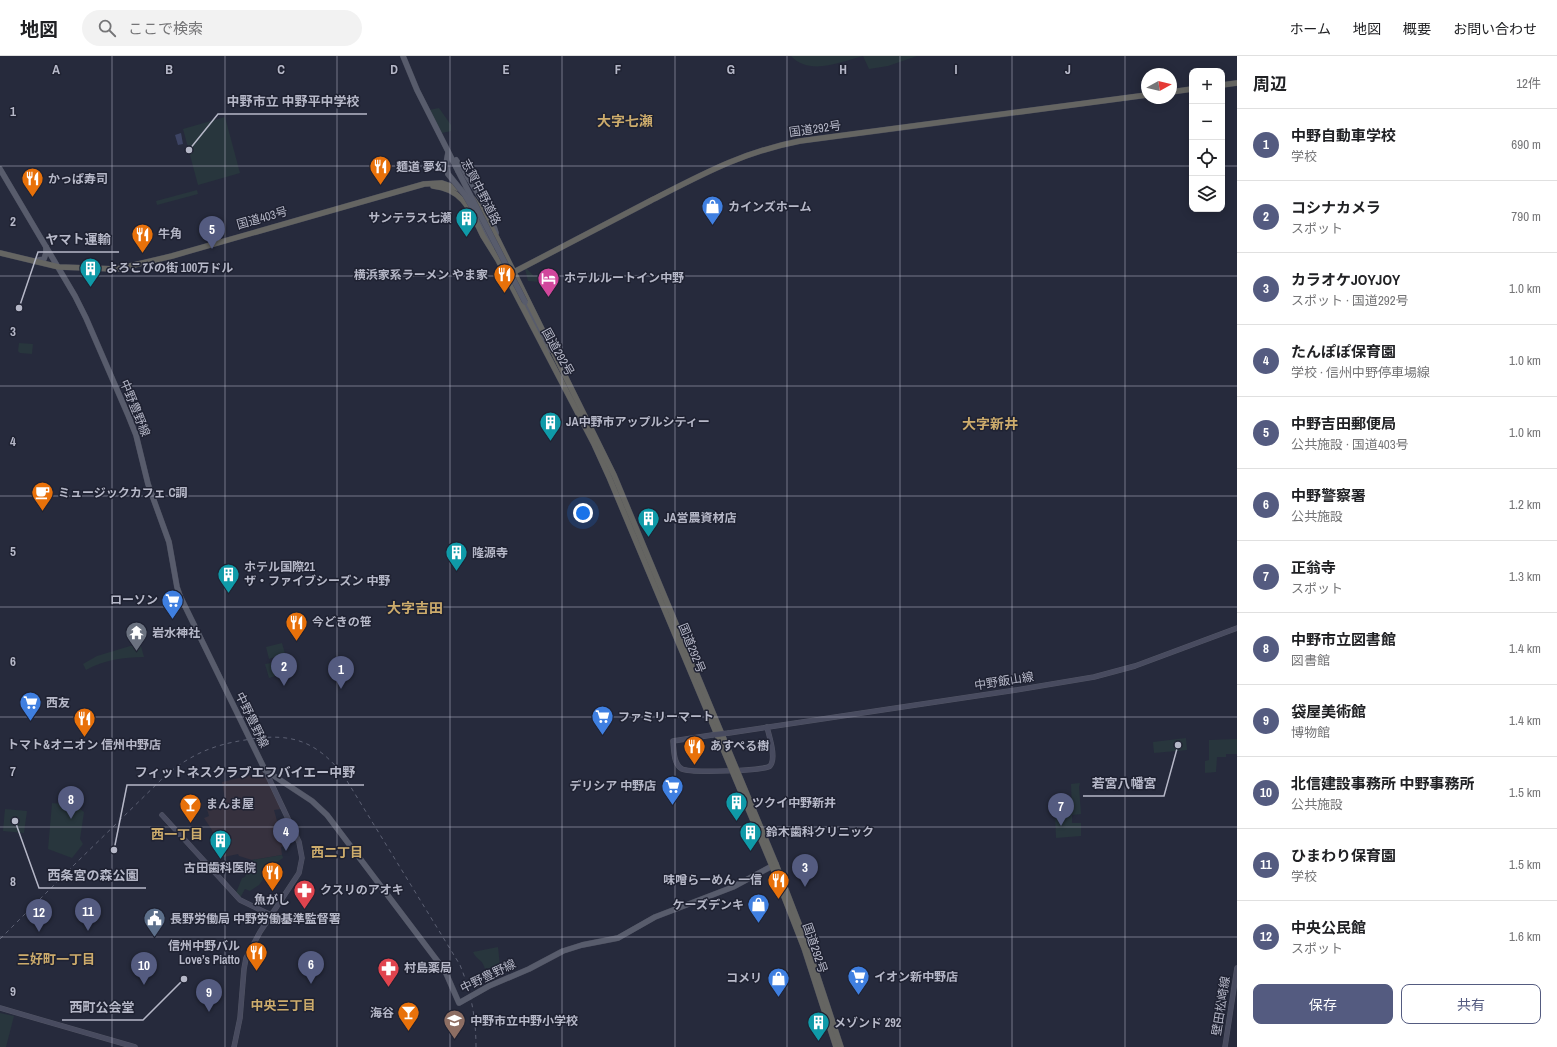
<!DOCTYPE html>
<html lang="ja">
<head>
<meta charset="utf-8">
<style>
	:root { --surface:#fff; --page:#f2f2f2; --text:#202124; --muted:#757577; --line:#e0e0e0; --accent:#545b80 }
	body { margin:0; font-family:"Archivo Narrow","Noto Sans JP",sans-serif; background:var(--page); color:var(--text) }
	.controls { position:absolute; right:12px; top:12px; display:grid; overflow:hidden; border-radius:8px; box-shadow:0 2px 10px #0003 }
	.controls button { width:36px; height:36px; display:grid; place-items:center; padding:0; border:0; border-bottom:1px solid var(--line); background:var(--surface); color:var(--text); font:20px sans-serif }
	.compass { position:absolute; left:1141px; top:12px; width:36px; height:36px; border-radius:50%; background:var(--surface); box-shadow:0 2px 10px #0003; rotate:82deg }
	.you { position:absolute; left:583px; top:457px; width:14px; height:14px; margin:-10px; border:3px solid #fff; border-radius:50%; background:#1a73e8; box-shadow:0 0 0 6px #1a73e833 }
	.badge { display:grid; place-items:center; width:26px; height:26px; border-radius:50%; background:var(--accent); color:#fff; font-size:13px; font-weight:700 }
	.pin { position:absolute; translate:-50% -33px; filter:drop-shadow(0 1px 2px #0008) }
	.pin::after { content:''; position:absolute; top:21px; width:14px; height:12px; background:inherit; clip-path:polygon(0 0,100% 0,50% 100%) }
	.list { margin:0; padding:0; list-style:none }
	h2 { display:flex; justify-content:space-between; align-items:center; height:52px; margin:0; padding:0 16px; font-size:17px }
	h2 small { font-size:13px; font-weight:400; color:var(--muted) }
	.list li { display:grid; grid-template-columns:26px 1fr auto; gap:12px; align-items:center; box-sizing:border-box; height:72px; padding:0 16px; border-top:1px solid var(--line) }
	.list b { display:block; font-size:15px; white-space:nowrap }
	.list p { margin:0; font-size:13px; white-space:nowrap; color:var(--muted) }
	.list em { font-size:13px; font-style:normal; color:var(--muted) }
	.actions { display:flex; gap:8px; padding:12px 16px }
	.actions a { flex:1; padding:9px 0; border:1px solid var(--accent); border-radius:8px; text-align:center; font-size:14px; color:var(--accent) }
	.actions .main { background:var(--accent); color:#fff }
	.icon { flex:none; width:22px; height:22px; fill:none; stroke:currentColor; stroke-width:2; stroke-linecap:round; stroke-linejoin:round }
	.map { position:relative; flex:none; width:1237px; height:991px; overflow:hidden }
	header { display:flex; align-items:center; gap:24px; box-sizing:border-box; height:56px; padding:0 20px; background:var(--surface); border-bottom:1px solid var(--line) }
	header strong { font-size:19px }
	nav { display:flex; gap:22px; margin-inline-start:auto; font-size:14px }
	.search { width:280px; height:36px; background:var(--page); display:flex; align-items:center; gap:10px; box-sizing:border-box; padding:0 14px; border-radius:22px; color:var(--muted); font-size:15px }
	main { display:flex }
	aside { flex:1; background:var(--surface) }
	.map>svg:first-child { display:block }
	.medical { fill:#36313e }
	.green { fill:#28363d }
	.water { fill:#3d4464 }
	.lines { fill:none; stroke-linecap:round; stroke-linejoin:round }
	.secondary-casing { stroke:#525565; stroke-width:5.5 }
	.primary-casing { stroke:#434656; stroke-width:6 }
	.trunk-casing { stroke:#424555; stroke-width:6 }
	.secondary { stroke:#484b5f; stroke-width:4.5 }
	.primary { stroke:#585c6c; stroke-width:5.5 }
	.trunk { stroke:#656562; stroke-width:5.5 }
	.rail { stroke:#5c6073; stroke-width:1; stroke-dasharray:4 4; stroke-linecap:butt }
	.secondary-bridge-casing { stroke:#525565; stroke-width:5.5; stroke-linecap:butt }
	.primary-bridge-casing { stroke:#434656; stroke-width:6; stroke-linecap:butt }
	.secondary-bridge { stroke:#484b5f; stroke-width:4.5 }
	.primary-bridge { stroke:#585c6c; stroke-width:5.5 }
	.grid { fill:none; stroke:#b6b8c8; stroke-width:1; stroke-opacity:0.55 }
	.labels { text-anchor:middle; dominant-baseline:central; stroke-width:3; stroke-linejoin:round; paint-order:stroke }
	.street-label { font-size:12px; fill:#b6b8c8; stroke:#1f2232 }
	.poi-label { font-size:12px; font-weight:bold; fill:#b6b8c8; stroke:#1f2232; text-anchor:start }
	.neighbourhood-label { font-size:13px; font-weight:bold; fill:#cdac6c; stroke:#1f2232 }
	.quarter-label { font-size:14px; font-weight:bold; fill:#cdac6c; stroke:#1f2232 }
	.grid-label { font-size:13px; text-anchor:middle; font-weight:bold; fill:#b6b8c8; stroke:#1f2232; stroke-width:3; stroke-linejoin:round; paint-order:stroke }
	.leader { fill:none; stroke:#b6b8c8; stroke-width:1.5 }
	.callout-dot { fill:#b6b8c8; stroke:#1f2232; stroke-width:1.5 }
	.callout-label { font-size:13px; text-anchor:middle; font-weight:bold; fill:#b6b8c8; stroke:#1f2232; stroke-width:3; stroke-linejoin:round; paint-order:stroke }
</style>
</head>
<body>
<header>
<strong>地図</strong>
<div class="search"><svg class="icon" aria-label="search" viewBox="0 0 24 24"><circle cx="10" cy="10" r="6"/><path d="M15 15l6 6"/></svg>ここで検索</div>
<nav><a>ホーム</a><a>地図</a><a>概要</a><a>お問い合わせ</a></nav>
</header>
<main>
<div class="map">
<svg width="1237" height="991" viewBox="0 0 1237 991">
	<rect width="100%" height="100%" fill="#262a3c"/>
	<path class="medical" d="M264,716l17,37 -7,1 10,36 -3,1 1,8 -30,5 -13,-4 -1,-2 -19,4 -7,-28 -8,-12 5,-2 -2,-7 19,-4 -4,-23z"/>
	<g class="green">
		<path d="M791,0h126l-29,10 -19,3 -6,-13c-23,6 -53,20 -72,0z"/>
		<path d="M439,52l12,17v6l-9,2 -13,-23z"/>
		<path d="M225,61l15,56 -42,12 -15,-56z"/>
		<path d="M197,134l1,4 -41,11 -1,-4z"/>
		<path d="M525,213h2l7,7 17,1 1,3 -11,2 -13,-1z"/>
		<path d="M19,287l14,1 -1,10 -12,-1 -2,-2z"/>
		<path d="M140,587l4,14c-20,0 -40,3 -58,13l-3,-6 14,-8z"/>
		<path d="M282,587l3,11 -16,5 -3,-12z"/>
		<path d="M271,607l4,13 -6,2 -4,-14z"/>
		<path d="M1186,682l1,12 -33,3 -1,-11z"/>
		<path d="M1237,683v15h-11v3h-9l-1,15 -11,1v-12l4,-1v-20z"/>
		<path d="M1080,727l-1,4 2,27 -9,1v8h9v13l-25,2 -1,-23 17,-1 -1,-30z"/>
		<path d="M52,747l22,2 10,7 -4,27 3,5 -11,14 -24,-9z"/>
		<path d="M5,753l22,2 -3,22 -21,-2z"/>
		<path d="M282,799l1,3 -11,7 4,5 -7,10 -5,-2 -5,7 -9,6 -5,-2 -5,9 -4,-5 6,-15 3,-1 7,-17z"/>
		<path d="M498,891l2,19 -15,3c-3,-11 -9,-9 -12,-17z"/>
		<path d="M0,957l14,3 -8,31h-6z"/>
	</g>
	<path class="water" d="M181,77l2,11 -5,1 -3,-10z"/>
	<g class="lines">
		<defs>
			<g id="secondary">
				<path d="M729,677l287,-43 78,-13 41,-11 102,-38"/>
				<path d="M712,679l-39,6c1,8 0,23 9,28 8,4 83,2 88,-3 7,-8 -1,-30 -3,-39"/>
				<path d="M162,759l78,85 31,15"/>
				<path d="M0,952l135,39"/>
				<path d="M234,991l6,-29 4,-49 2,-11 14,-26 39,-59 3,-15 -3,-16 -34,-72"/>
				<path d="M1225,991l12,-79"/>
			</g>
			<g id="primary">
				<path d="M403,0l14,34 41,81"/>
				<path d="M456,104c15,22 33,47 40,73"/>
				<path d="M0,113l75,127 11,22 42,97 8,20 12,49 21,58 8,45 3,9 85,174 47,31 15,14 118,156 14,32 30,-17 40,-17 34,-18 19,-6 36,-7 37,-21 78,-30 43,-23"/>
				<path d="M448,118l-2,-10 2,-11"/>
				<path d="M475,156l17,35"/>
				<path d="M35,205l9,-2 2,-6v-6"/>
				<path d="M525,246l25,48"/>
			</g>
			<g id="trunk">
				<path d="M1222,29l15,-2"/>
				<path d="M1171,36l21,-3"/>
				<path d="M433,130c31,3 38,26 50,50 5,8 10,16 15,24l96,184 15,33 163,389 32,82 32,99"/>
				<path d="M473,143l11,15 13,24 117,237 162,389 32,83 33,100"/>
				<path d="M0,197l59,14 58,2 55,-13 252,-72 18,-1 20,7"/>
				<path d="M512,217c46,-24 92,-48 138,-72 51,-26 92,-49 150,-60l347,-46"/>
			</g>
		</defs>
		<use href="#secondary" class="secondary-casing"/>
		<use href="#primary" class="primary-casing"/>
		<use href="#trunk" class="trunk-casing"/>
		<use href="#secondary" class="secondary"/>
		<use href="#primary" class="primary"/>
		<use href="#trunk" class="trunk"/>
		<g class="rail">
			<path d="M73,810l93,-91c26,-21 47,-30 79,-35 45,-8 71,0 99,36l116,189c11,27 16,53 16,82"/>
			<path d="M0,883l76,-76"/>
		</g>
		<defs>
			<path id="secondary-bridge" d="M712,679l17,-2"/>
			<g id="primary-bridge">
				<path d="M458,115l67,131"/>
				<path d="M448,118l17,21 10,17"/>
			</g>
		</defs>
		<use href="#secondary-bridge" class="secondary-bridge-casing"/>
		<use href="#primary-bridge" class="primary-bridge-casing"/>
		<use href="#secondary-bridge" class="secondary-bridge"/>
		<use href="#primary-bridge" class="primary-bridge"/>
	</g>
	<path class="grid" d="M112,0v991M225,0v991M337,0v991M450,0v991M562,0v991M675,0v991M787,0v991M900,0v991M1012,0v991M1125,0v991M0,110h1192M1222,110h15M0,220h1237M0,330h1237M0,440h1237M0,551h1237M0,661h1237M0,771h1237M0,881h1237"/>
	<defs>
		<symbol id="restaurant-pin" viewBox="-11 -11 22 30"><path d="M0 17L-7.5 6A9.5 9.5 0 1 1 7.5 6Z" fill="#e8710a" stroke="#1f2232"/><path d="M-5-6h1v4h1v-4h1v4h1v-4h1v5L-1.5 .5V6h-2V.5L-5-1ZM5-6V6H3V1.5H1.5Q1.5-4 5-6Z" fill="#fff"/></symbol>
		<symbol id="shop-pin" viewBox="-11 -11 22 30"><path d="M0 17L-7.5 6A9.5 9.5 0 1 1 7.5 6Z" fill="#3f7fe0" stroke="#1f2232"/><path d="M-5-2.5h2.3a2.7 3.5 0 0 1 5.4 0H5L5.5 6h-11ZM-1.5-2.5h3a1.5 2.3 0 0 0-3 0Z" fill="#fff"/></symbol>
		<symbol id="building-pin" viewBox="-11 -11 22 30"><path d="M0 17L-7.5 6A9.5 9.5 0 1 1 7.5 6Z" fill="#0f9aa8" stroke="#1f2232"/><path d="M-4-6H4V6H1V3H-1V6H-4ZM-2.5-4.3h1.7v1.8h-1.7ZM.8-4.3h1.7v1.8H.8ZM-2.5-1h1.7V.8h-1.7ZM.8-1h1.7V.8H.8Z" fill="#fff"/></symbol>
		<symbol id="hotel-pin" viewBox="-11 -11 22 30"><path d="M0 17L-7.5 6A9.5 9.5 0 1 1 7.5 6Z" fill="#d1479c" stroke="#1f2232"/><path d="M-6-4.5h1.5V1H6V5H4.5V3h-9V5H-6ZM-4 0a1.8 1.8 0 1 1 3.6 0ZM.5 0V-2.5h3Q6-2.5 6 0Z" fill="#fff"/></symbol>
		<symbol id="cafe-pin" viewBox="-11 -11 22 30"><path d="M0 17L-7.5 6A9.5 9.5 0 1 1 7.5 6Z" fill="#e8710a" stroke="#1f2232"/><path d="M-5.5-4.5H6V0H3Q3 3.5 0 3.5H-2.5Q-5.5 3.5-5.5 0ZM3-3.2v2h1.7v-2ZM-6 4.5H4V6H-6Z" fill="#fff"/></symbol>
		<symbol id="supermarket-pin" viewBox="-11 -11 22 30"><path d="M0 17L-7.5 6A9.5 9.5 0 1 1 7.5 6Z" fill="#3f7fe0" stroke="#1f2232"/><path d="M-6-5.5h2.5l.6 2H6L4.5 2H-2.5L-4.4-4H-6ZM-1.5 3.2a1.3 1.3 0 1 0 .1 0ZM3 3.2a1.3 1.3 0 1 0 .1 0Z" fill="#fff"/></symbol>
		<symbol id="temple-pin" viewBox="-11 -11 22 30"><path d="M0 17L-7.5 6A9.5 9.5 0 1 1 7.5 6Z" fill="#6b7280" stroke="#1f2232"/><path d="M0-6L5-2H3V0L6.5 2.5H4V6H1.5V3h-3V6H-4V2.5H-6.5L-3 0V-2H-5Z" fill="#fff"/></symbol>
		<symbol id="bar-pin" viewBox="-11 -11 22 30"><path d="M0 17L-7.5 6A9.5 9.5 0 1 1 7.5 6Z" fill="#e8710a" stroke="#1f2232"/><path d="M-6-5H6L.8 .8V4.5H3.5V6h-7V4.5H-.8V.8Z" fill="#fff"/></symbol>
		<symbol id="pharmacy-pin" viewBox="-11 -11 22 30"><path d="M0 17L-7.5 6A9.5 9.5 0 1 1 7.5 6Z" fill="#e0444e" stroke="#1f2232"/><path d="M-2-6h4v4h4v4h-4v4h-4v-4h-4v-4h4Z" fill="#fff"/></symbol>
		<symbol id="civic-pin" viewBox="-11 -11 22 30"><path d="M0 17L-7.5 6A9.5 9.5 0 1 1 7.5 6Z" fill="#5c6f8a" stroke="#1f2232"/><path d="M-.6-6.5H3V-4.5H.6V-3L4-1V1h2V6H-6V1h2V-1L-.6-3ZM-1.2 2.5V6h2.4V2.5Z" fill="#fff"/></symbol>
		<symbol id="school-pin" viewBox="-11 -11 22 30"><path d="M0 17L-7.5 6A9.5 9.5 0 1 1 7.5 6Z" fill="#8d6e63" stroke="#1f2232"/><path d="M0-5L7-2L0 1L-7-2ZM-4 1L0 2.5L4 1V4Q0 6-4 4Z" fill="#fff"/></symbol>
	</defs>
	<g fill-rule="evenodd">
		<use href="#restaurant-pin" x="368" y="98" width="25" height="34"/>
		<use href="#restaurant-pin" x="20" y="110" width="25" height="34"/>
		<use href="#shop-pin" x="700" y="138" width="25" height="34"/>
		<use href="#building-pin" x="454" y="150" width="25" height="34"/>
		<use href="#restaurant-pin" x="130" y="166" width="25" height="34"/>
		<use href="#building-pin" x="78" y="200" width="25" height="34"/>
		<use href="#restaurant-pin" x="492" y="206" width="25" height="34"/>
		<use href="#hotel-pin" x="536" y="210" width="25" height="34"/>
		<use href="#building-pin" x="538" y="354" width="25" height="34"/>
		<use href="#cafe-pin" x="30" y="424" width="25" height="34"/>
		<use href="#building-pin" x="636" y="450" width="25" height="34"/>
		<use href="#building-pin" x="444" y="484" width="25" height="34"/>
		<use href="#building-pin" x="216" y="506" width="25" height="34"/>
		<use href="#supermarket-pin" x="160" y="532" width="25" height="34"/>
		<use href="#restaurant-pin" x="284" y="554" width="25" height="34"/>
		<use href="#temple-pin" x="124" y="564" width="25" height="34"/>
		<use href="#supermarket-pin" x="18" y="634" width="25" height="34"/>
		<use href="#supermarket-pin" x="590" y="648" width="25" height="34"/>
		<use href="#restaurant-pin" x="72" y="650" width="25" height="34"/>
		<use href="#restaurant-pin" x="682" y="678" width="25" height="34"/>
		<use href="#supermarket-pin" x="660" y="718" width="25" height="34"/>
		<use href="#building-pin" x="724" y="734" width="25" height="34"/>
		<use href="#bar-pin" x="178" y="736" width="25" height="34"/>
		<use href="#building-pin" x="738" y="764" width="25" height="34"/>
		<use href="#building-pin" x="208" y="772" width="25" height="34"/>
		<use href="#restaurant-pin" x="260" y="804" width="25" height="34"/>
		<use href="#restaurant-pin" x="766" y="812" width="25" height="34"/>
		<use href="#pharmacy-pin" x="292" y="822" width="25" height="34"/>
		<use href="#shop-pin" x="746" y="836" width="25" height="34"/>
		<use href="#civic-pin" x="142" y="850" width="25" height="34"/>
		<use href="#restaurant-pin" x="244" y="884" width="25" height="34"/>
		<use href="#pharmacy-pin" x="376" y="900" width="25" height="34"/>
		<use href="#supermarket-pin" x="846" y="908" width="25" height="34"/>
		<use href="#shop-pin" x="766" y="910" width="25" height="34"/>
		<use href="#bar-pin" x="396" y="944" width="25" height="34"/>
		<use href="#school-pin" x="442" y="952" width="25" height="34"/>
		<use href="#building-pin" x="806" y="954" width="25" height="34"/>
	</g>
	<g class="labels">
		<g class="street-label">
			<text transform="translate(815 73) rotate(-8)">国道292号</text>
			<text transform="translate(481 136) rotate(63)">志賀中野道路</text>
			<text transform="translate(262 162) rotate(-16)">国道403号</text>
			<text transform="translate(558 296) rotate(61)">国道292号</text>
			<text transform="translate(135 352) rotate(68)">中野豊野線</text>
			<text transform="translate(692 592) rotate(68)">国道292号</text>
			<text transform="translate(1004 625) rotate(-9)">中野飯山線</text>
			<text transform="translate(252 664) rotate(64)">中野豊野線</text>
			<text transform="translate(815 892) rotate(71)">国道292号</text>
			<text transform="translate(488 920) rotate(-26)">中野豊野線</text>
			<text transform="translate(1221 950) rotate(-81)">壁田松崎線</text>
		</g>
		<g class="poi-label">
			<text x="396" y="111">麺道 夢幻</text>
			<text x="48" y="123">かっぱ寿司</text>
			<text x="728" y="151">カインズホーム</text>
			<text x="452" y="162" text-anchor="end">サンテラス七瀬</text>
			<text x="158" y="178">牛角</text>
			<text x="106" y="212">よろこびの街 100万ドル</text>
			<text x="488" y="219" text-anchor="end">横浜家系ラーメン やま家</text>
			<text x="564" y="222">ホテルルートイン中野</text>
			<text x="566" y="366">JA中野市アップルシティー</text>
			<text x="58" y="437">ミュージックカフェ C調</text>
			<text x="664" y="462">JA営農資材店</text>
			<text x="472" y="497">隆源寺</text>
			<text x="244" y="511">ホテル国際21<tspan x="244" dy="14">ザ・ファイブシーズン 中野</tspan></text>
			<text x="158" y="544" text-anchor="end">ローソン</text>
			<text x="312" y="566">今どきの笹</text>
			<text x="152" y="577">岩水神社</text>
			<text x="46" y="647">西友</text>
			<text x="618" y="661">ファミリーマート</text>
			<text x="84" y="689" text-anchor="middle">トマト&amp;オニオン 信州中野店</text>
			<text x="710" y="690">あすぺる樹</text>
			<text x="656" y="730" text-anchor="end">デリシア 中野店</text>
			<text x="752" y="747">ツクイ中野新井</text>
			<text x="206" y="748">まんま屋</text>
			<text x="766" y="776">鈴木歯科クリニック</text>
			<text x="220" y="812" text-anchor="middle">古田歯科医院</text>
			<text x="762" y="824" text-anchor="end">味噌らーめん 一信</text>
			<text x="320" y="834">クスリのアオキ</text>
			<text x="272" y="844" text-anchor="middle">魚がし</text>
			<text x="744" y="849" text-anchor="end">ケーズデンキ</text>
			<text x="170" y="863">長野労働局 中野労働基準監督署</text>
			<text x="240" y="890" text-anchor="end">信州中野バル<tspan x="240" dy="14">Love’s Piatto</tspan></text>
			<text x="404" y="912">村島薬局</text>
			<text x="874" y="921">イオン新中野店</text>
			<text x="762" y="922" text-anchor="end">コメリ</text>
			<text x="394" y="957" text-anchor="end">海谷</text>
			<text x="470" y="965">中野市立中野小学校</text>
			<text x="834" y="967">メゾンド 292</text>
		</g>
		<g class="neighbourhood-label">
			<text x="177" y="778">西一丁目</text>
			<text x="337" y="796">西二丁目</text>
			<text x="56" y="903">三好町一丁目</text>
			<text x="283" y="949">中央三丁目</text>
		</g>
		<g class="quarter-label">
			<text x="625" y="65">大字七瀬</text>
			<text x="990" y="368">大字新井</text>
			<text x="415" y="552">大字吉田</text>
		</g>
	</g>
	<g class="grid-label">
		<text x="56" y="18">A</text>
		<text x="169" y="18">B</text>
		<text x="281" y="18">C</text>
		<text x="394" y="18">D</text>
		<text x="506" y="18">E</text>
		<text x="618" y="18">F</text>
		<text x="731" y="18">G</text>
		<text x="843" y="18">H</text>
		<text x="956" y="18">I</text>
		<text x="1068" y="18">J</text>
		<text x="13" y="60">1</text>
		<text x="13" y="170">2</text>
		<text x="13" y="280">3</text>
		<text x="13" y="390">4</text>
		<text x="13" y="500">5</text>
		<text x="13" y="610">6</text>
		<text x="13" y="720">7</text>
		<text x="13" y="830">8</text>
		<text x="13" y="940">9</text>
	</g>
	<path class="leader" d="M189 94L218 58H367M19 252L38 196H119M114 794L127 729H364M1178 689L1164 740H1083M15 765L39 832H146M184 923L143 964H62"/>
	<g class="callout-dot">
		<circle cx="189" cy="94" r="4"/>
		<circle cx="19" cy="252" r="4"/>
		<circle cx="114" cy="794" r="4"/>
		<circle cx="1178" cy="689" r="4"/>
		<circle cx="15" cy="765" r="4"/>
		<circle cx="184" cy="923" r="4"/>
	</g>
	<g class="callout-label">
		<text x="293" y="50">中野市立 中野平中学校</text>
		<text x="78" y="188">ヤマト運輸</text>
		<text x="245" y="721">フィットネスクラブエフバイエー中野</text>
		<text x="1124" y="732">若宮八幡宮</text>
		<text x="93" y="824">西条宮の森公園</text>
		<text x="102" y="956">西町公会堂</text>
	</g>
</svg>
<div class="controls">
<button>+</button>
<button>−</button>
<button><svg class="icon" aria-label="locate" viewBox="0 0 24 24"><circle cx="12" cy="12" r="6"/><path d="M12 2v4M12 18v4M2 12h4M18 12h4"/></svg></button>
<button><svg class="icon" aria-label="layers" viewBox="0 0 24 24"><path d="M12 4l9 5-9 5-9-5zM3 14l9 5 9-5"/></svg></button>
</div>
<svg class="compass" viewBox="-18 -18 36 36"><path d="M0-13l5 13h-10z" fill="#e53935"/><path d="M0 13l5-13h-10z" fill="#757577"/></svg>
<div class="you"></div>
<div class="pin badge" style="left:341px;top:633px">1</div>
<div class="pin badge" style="left:284px;top:630px">2</div>
<div class="pin badge" style="left:805px;top:831px">3</div>
<div class="pin badge" style="left:286px;top:795px">4</div>
<div class="pin badge" style="left:212px;top:193px">5</div>
<div class="pin badge" style="left:311px;top:928px">6</div>
<div class="pin badge" style="left:1061px;top:770px">7</div>
<div class="pin badge" style="left:71px;top:763px">8</div>
<div class="pin badge" style="left:209px;top:956px">9</div>
<div class="pin badge" style="left:144px;top:929px">10</div>
<div class="pin badge" style="left:88px;top:875px">11</div>
<div class="pin badge" style="left:39px;top:876px">12</div>
</div>
<aside>
<h2>周辺<small>12件</small></h2>
<ul class="list">
<li><span class="badge">1</span><div><b>中野自動車学校</b><p>学校</p></div><em>690 m</em></li>
<li><span class="badge">2</span><div><b>コシナカメラ</b><p>スポット</p></div><em>790 m</em></li>
<li><span class="badge">3</span><div><b>カラオケJOYJOY</b><p>スポット · 国道292号</p></div><em>1.0 km</em></li>
<li><span class="badge">4</span><div><b>たんぽぽ保育園</b><p>学校 · 信州中野停車場線</p></div><em>1.0 km</em></li>
<li><span class="badge">5</span><div><b>中野吉田郵便局</b><p>公共施設 · 国道403号</p></div><em>1.0 km</em></li>
<li><span class="badge">6</span><div><b>中野警察署</b><p>公共施設</p></div><em>1.2 km</em></li>
<li><span class="badge">7</span><div><b>正翁寺</b><p>スポット</p></div><em>1.3 km</em></li>
<li><span class="badge">8</span><div><b>中野市立図書館</b><p>図書館</p></div><em>1.4 km</em></li>
<li><span class="badge">9</span><div><b>袋屋美術館</b><p>博物館</p></div><em>1.4 km</em></li>
<li><span class="badge">10</span><div><b>北信建設事務所 中野事務所</b><p>公共施設</p></div><em>1.5 km</em></li>
<li><span class="badge">11</span><div><b>ひまわり保育園</b><p>学校</p></div><em>1.5 km</em></li>
<li><span class="badge">12</span><div><b>中央公民館</b><p>スポット</p></div><em>1.6 km</em></li>
</ul>
<div class="actions"><a class="main">保存</a><a>共有</a></div>
</aside>
</main>
</body>
</html>
